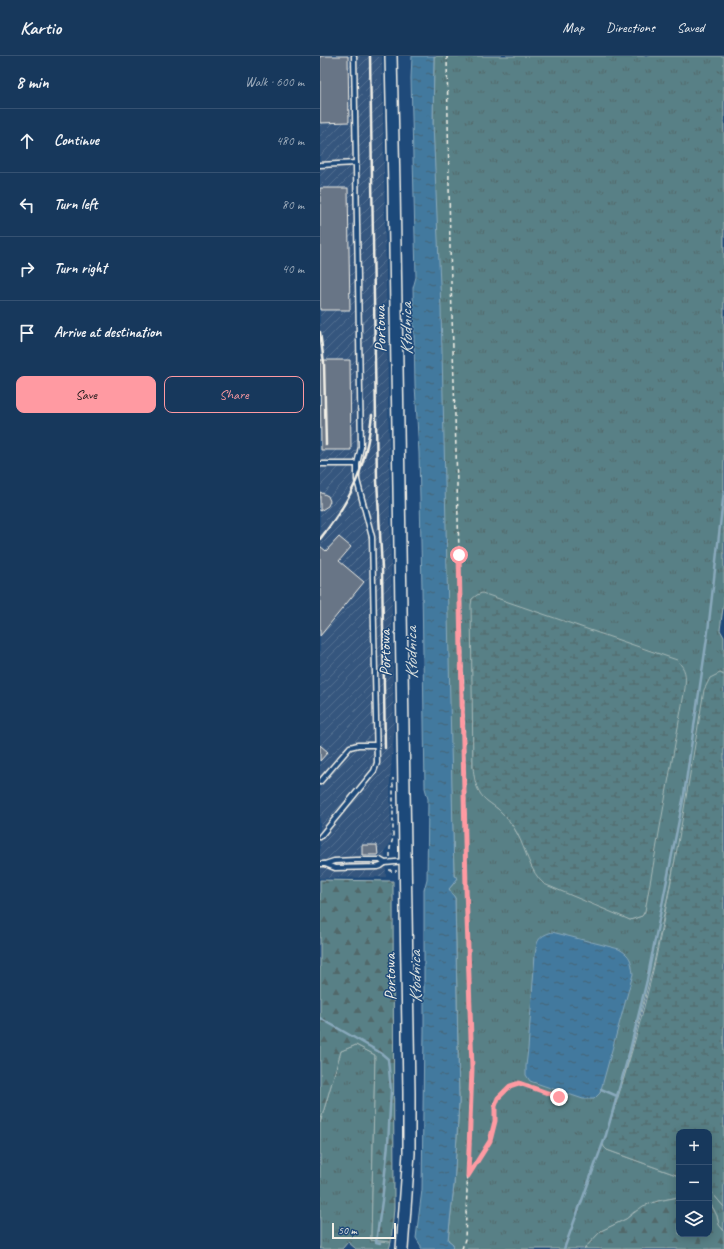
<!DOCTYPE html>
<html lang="en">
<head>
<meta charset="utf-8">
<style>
	:root { --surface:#17385c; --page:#244365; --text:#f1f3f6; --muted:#9eacbb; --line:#365272; --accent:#ff9aa2 }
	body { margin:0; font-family:Caveat,sans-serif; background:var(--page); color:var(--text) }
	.controls { position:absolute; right:12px; bottom:12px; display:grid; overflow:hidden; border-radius:8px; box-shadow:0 2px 10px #0003 }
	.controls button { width:36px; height:36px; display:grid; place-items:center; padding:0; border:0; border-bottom:1px solid var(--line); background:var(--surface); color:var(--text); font:20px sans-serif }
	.scale { position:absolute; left:12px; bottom:10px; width:64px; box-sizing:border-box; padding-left:4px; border:2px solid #f4f1e8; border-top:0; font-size:11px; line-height:14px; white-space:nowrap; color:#f4f1e8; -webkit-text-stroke:3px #1f4a7a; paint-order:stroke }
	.stop { position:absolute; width:12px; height:12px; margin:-9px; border:3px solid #ff9aa2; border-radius:50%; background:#fff }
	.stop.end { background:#ff9aa2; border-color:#fff; box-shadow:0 1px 4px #0008 }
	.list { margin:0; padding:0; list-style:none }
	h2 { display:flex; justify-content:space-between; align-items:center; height:52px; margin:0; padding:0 16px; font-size:17px }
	h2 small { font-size:13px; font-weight:400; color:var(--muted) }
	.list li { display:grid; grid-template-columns:26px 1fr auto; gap:12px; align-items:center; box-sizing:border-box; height:64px; padding:0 16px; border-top:1px solid var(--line) }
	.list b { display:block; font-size:15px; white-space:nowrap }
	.list em { font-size:13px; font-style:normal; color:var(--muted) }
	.actions { display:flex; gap:8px; padding:12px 16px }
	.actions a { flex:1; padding:9px 0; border:1px solid var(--accent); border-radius:8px; text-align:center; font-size:14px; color:var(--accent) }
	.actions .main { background:var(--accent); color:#111 }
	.icon { flex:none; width:22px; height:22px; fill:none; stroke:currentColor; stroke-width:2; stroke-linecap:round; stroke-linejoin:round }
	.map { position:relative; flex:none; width:404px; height:1193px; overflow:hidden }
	header { display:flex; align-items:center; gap:24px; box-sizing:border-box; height:56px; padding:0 20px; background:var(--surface); border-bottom:1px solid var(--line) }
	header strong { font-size:19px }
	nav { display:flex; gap:22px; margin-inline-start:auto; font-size:14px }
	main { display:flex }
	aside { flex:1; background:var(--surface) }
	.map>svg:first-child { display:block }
	.industrial { fill:url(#industrial-furrows) }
	.grass { fill:url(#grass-tufts); stroke:#a6b8b7; fill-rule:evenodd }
	.forest { fill:url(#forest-firs); stroke:#a6b8b7 }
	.wetland { fill:url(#wetland-marsh); stroke:#a6b8b7 }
	.water { fill:url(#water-ripples); stroke:#89a9bc }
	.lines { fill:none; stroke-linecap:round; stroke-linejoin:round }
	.stream { stroke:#89a9bc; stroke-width:2.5 }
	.building { fill:#677486; stroke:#f4f1e8 }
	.lane-casing { stroke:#f4f1e8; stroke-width:7 }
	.secondary-casing { stroke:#f4f1e8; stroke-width:14 }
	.path { stroke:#f4f1e8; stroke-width:1.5; stroke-dasharray:4 3; stroke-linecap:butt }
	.lane { stroke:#1f4a7a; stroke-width:4 }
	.secondary { stroke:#1f4a7a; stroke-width:11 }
	.rail { stroke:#f4f1e8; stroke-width:2.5 }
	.route { stroke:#ff9aa2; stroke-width:5 }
	.labels { text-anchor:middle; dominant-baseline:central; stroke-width:3; stroke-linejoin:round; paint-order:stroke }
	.street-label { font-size:17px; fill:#f4f1e8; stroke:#1f4a7a }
	.water-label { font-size:18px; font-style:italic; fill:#d9dfdd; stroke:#1f4a7a }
</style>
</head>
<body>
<header>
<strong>Kartio</strong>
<nav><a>Map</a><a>Directions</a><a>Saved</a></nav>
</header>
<main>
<aside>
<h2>8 min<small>Walk · 600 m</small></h2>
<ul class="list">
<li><svg class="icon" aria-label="ahead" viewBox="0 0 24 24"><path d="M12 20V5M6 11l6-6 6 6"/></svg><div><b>Continue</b></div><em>480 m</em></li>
<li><svg class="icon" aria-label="left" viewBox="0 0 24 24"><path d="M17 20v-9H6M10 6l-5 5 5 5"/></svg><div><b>Turn left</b></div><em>80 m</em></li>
<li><svg class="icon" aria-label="right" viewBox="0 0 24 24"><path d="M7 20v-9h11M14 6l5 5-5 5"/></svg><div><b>Turn right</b></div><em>40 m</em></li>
<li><svg class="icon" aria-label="arrive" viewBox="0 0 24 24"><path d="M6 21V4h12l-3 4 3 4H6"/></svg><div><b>Arrive at destination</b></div></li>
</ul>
<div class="actions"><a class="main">Save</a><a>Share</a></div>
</aside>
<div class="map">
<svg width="404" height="1193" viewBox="0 0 404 1193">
	<defs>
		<pattern id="industrial-furrows" width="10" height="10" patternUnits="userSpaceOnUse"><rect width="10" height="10" fill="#35577e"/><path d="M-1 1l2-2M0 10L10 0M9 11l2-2" fill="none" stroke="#537090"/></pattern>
		<pattern id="grass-tufts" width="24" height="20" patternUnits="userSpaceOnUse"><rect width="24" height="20" fill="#588086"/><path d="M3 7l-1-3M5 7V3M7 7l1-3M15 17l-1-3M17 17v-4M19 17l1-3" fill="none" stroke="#516769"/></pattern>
		<pattern id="forest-firs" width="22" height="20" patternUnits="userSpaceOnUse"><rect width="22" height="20" fill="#588086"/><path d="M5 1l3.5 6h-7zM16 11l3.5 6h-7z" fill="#516769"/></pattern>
		<pattern id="wetland-marsh" width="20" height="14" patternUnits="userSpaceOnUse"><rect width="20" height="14" fill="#588086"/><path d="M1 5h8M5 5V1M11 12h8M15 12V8" fill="none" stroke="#516769"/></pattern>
		<pattern id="water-ripples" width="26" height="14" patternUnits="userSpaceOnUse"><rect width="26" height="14" fill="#42799e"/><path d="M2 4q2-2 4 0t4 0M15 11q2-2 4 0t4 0" fill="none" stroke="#456376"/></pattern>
	</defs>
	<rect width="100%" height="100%" fill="#1f4a7a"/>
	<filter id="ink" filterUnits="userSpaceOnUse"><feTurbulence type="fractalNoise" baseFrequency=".025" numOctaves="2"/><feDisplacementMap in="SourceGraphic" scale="8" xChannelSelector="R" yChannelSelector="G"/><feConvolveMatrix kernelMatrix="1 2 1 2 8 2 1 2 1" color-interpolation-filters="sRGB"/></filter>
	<g filter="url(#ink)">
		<path class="industrial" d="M0,0h62l12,677 -4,47 1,58 -2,7 -4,5 1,27 -66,1z"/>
		<g class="grass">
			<path d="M114,0h290v545l-4,29 4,7v38l-4,-2 -45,187 -21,103 -34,130 -13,57 72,26v21l-21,4 -24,11 -8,7 -25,12 -17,18h-132l1,-5 -5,-4 6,-55 5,-83 -4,-204 -6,-9 9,-11 -4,-2 -21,-753zM152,543l173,312 -3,5 -12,4 -98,-52 -9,-24 -13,-23 -12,-12 -13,-10 -12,-32z"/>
			<path d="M36,989l19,10 -4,185 20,2 -2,7h-33l-8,-7 -6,7h-22v-126l21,-72z"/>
			<path d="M389,1133l15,18v24l-5,-6 -2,-9 -4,-8 -4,-5z"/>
		</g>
		<g class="forest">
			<path d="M0,824l73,1 1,327 -3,34 -20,-2 4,-185 -19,-10 -15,6 -21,72z"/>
			<path d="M359,1141v37h30v-31l4,5 4,8 2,9 5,6v18h-140l17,-18 25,-12 17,-13 15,-5z"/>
		</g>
		<g class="wetland">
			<path d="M162,537l195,67c9,10 9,14 8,28l-40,223 -3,5 -12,4 -86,-36c-14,-12 -18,-34 -27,-51 -5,-9 -11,-17 -19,-24 -6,-5 -14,-9 -18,-16 -5,-8 -6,-17 -7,-26l-2,-162 1,-6 5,-4z"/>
			<path d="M400,617l4,2v532l-15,-18v-57h-30v44l-72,-26 -3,-3 -1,-4c20,-59 38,-120 52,-181 19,-90 34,-181 49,-272l6,-12z"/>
		</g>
		<g class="water">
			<path d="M92,0h22l-1,67 8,185 13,568 4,2 -9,11 6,9 4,204 -5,83 -6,55 5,4 -1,5h-31v-3l-5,-8 6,-48 2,-159v-141l3,-11 1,-80 -3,-11 -3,-200 -3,-135 -4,-68 -2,-97 3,-11 -5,-199z"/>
			<path d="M232,876l67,17c12,7 12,11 14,25l-31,112 -2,7 -6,6h-11l-53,-18 -4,-6v-9l2,-17 7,-94c2,-14 2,-18 17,-23z"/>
		</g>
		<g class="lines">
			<g class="stream">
				<path d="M0,962l61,35 7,6 3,31 -3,54 -6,57 -6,41 4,1"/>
				<path d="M281,1033l16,7"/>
				<path d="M244,1193l42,-114 24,-85 17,-70 37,-185 24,-164 16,-140"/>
			</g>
		</g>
		<g class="building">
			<path d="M0,0h28l1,66 -29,1z"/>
			<path d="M0,132h28l2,122h-30z"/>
			<path d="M0,304h30l1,90h-30z"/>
			<path d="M0,436l8,4 2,5 -2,5 -8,5z"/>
			<path d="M19,481l12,10 -12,14 25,21 -44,54v-90l6,5z"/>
			<path d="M0,689l8,7 -8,9z"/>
			<path d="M42,789h15l1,10h-16z"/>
		</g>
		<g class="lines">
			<defs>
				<g id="lane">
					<path d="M0,109l36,-2"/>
					<path d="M0,408h37l4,-17 -7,-391"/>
					<path d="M0,726l30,-35 8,-2h18"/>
					<path d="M0,781l54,-66 3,-8 -5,-226 -15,-57v-16"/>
					<path d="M0,808h5l9,-3 22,-1h24l5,3"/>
					<path d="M5,808l10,4 43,-1 3,-1 4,-3 20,-2"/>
				</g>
				<path id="secondary" d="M71,0l3,130 15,906v61l-7,96"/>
			</defs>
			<use href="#lane" class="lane-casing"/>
			<use href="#secondary" class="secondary-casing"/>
			<g class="path">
				<path d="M127,0l3,191 13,440 3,200 6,182 -7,170 -3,10"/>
				<path d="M70,801v-9l3,-10v-60"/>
				<path d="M70,813v2h7"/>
				<path d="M237,1033l7,3"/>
				<path d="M149,1119l21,-34 5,-20v-15l3,-9 12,-11 9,-3 40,14"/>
			</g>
			<use href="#lane" class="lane"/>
			<use href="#secondary" class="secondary"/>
			<g class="rail">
				<path d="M50,0l7,424 5,89 3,179"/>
				<path d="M0,276l4,31 2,82"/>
				<path d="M0,483c34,-43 45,-70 52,-124"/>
			</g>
		</g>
	</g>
	<g class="lines" filter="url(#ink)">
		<path class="route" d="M139,499l7,332 6,182 -4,107 22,-35 5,-20v-15l3,-8 12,-12 9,-3 40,14"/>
	</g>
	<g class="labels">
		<g class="street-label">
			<text transform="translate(60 273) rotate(-91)">Portowa</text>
			<text transform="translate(65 597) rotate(-91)">Portowa</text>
			<text transform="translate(70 921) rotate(-91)">Portowa</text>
		</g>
		<g class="water-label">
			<text transform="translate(86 273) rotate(-91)">Kłodnica</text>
			<text transform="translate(91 597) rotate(-91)">Kłodnica</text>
			<text transform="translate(95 921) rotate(-91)">Kłodnica</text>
		</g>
	</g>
</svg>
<div class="controls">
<button>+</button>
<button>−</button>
<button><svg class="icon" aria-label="layers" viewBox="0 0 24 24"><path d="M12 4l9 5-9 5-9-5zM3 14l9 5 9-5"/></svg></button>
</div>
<div class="scale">50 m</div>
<div class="stop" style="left:139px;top:499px"></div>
<div class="stop end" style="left:239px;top:1041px"></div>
</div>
</main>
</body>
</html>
